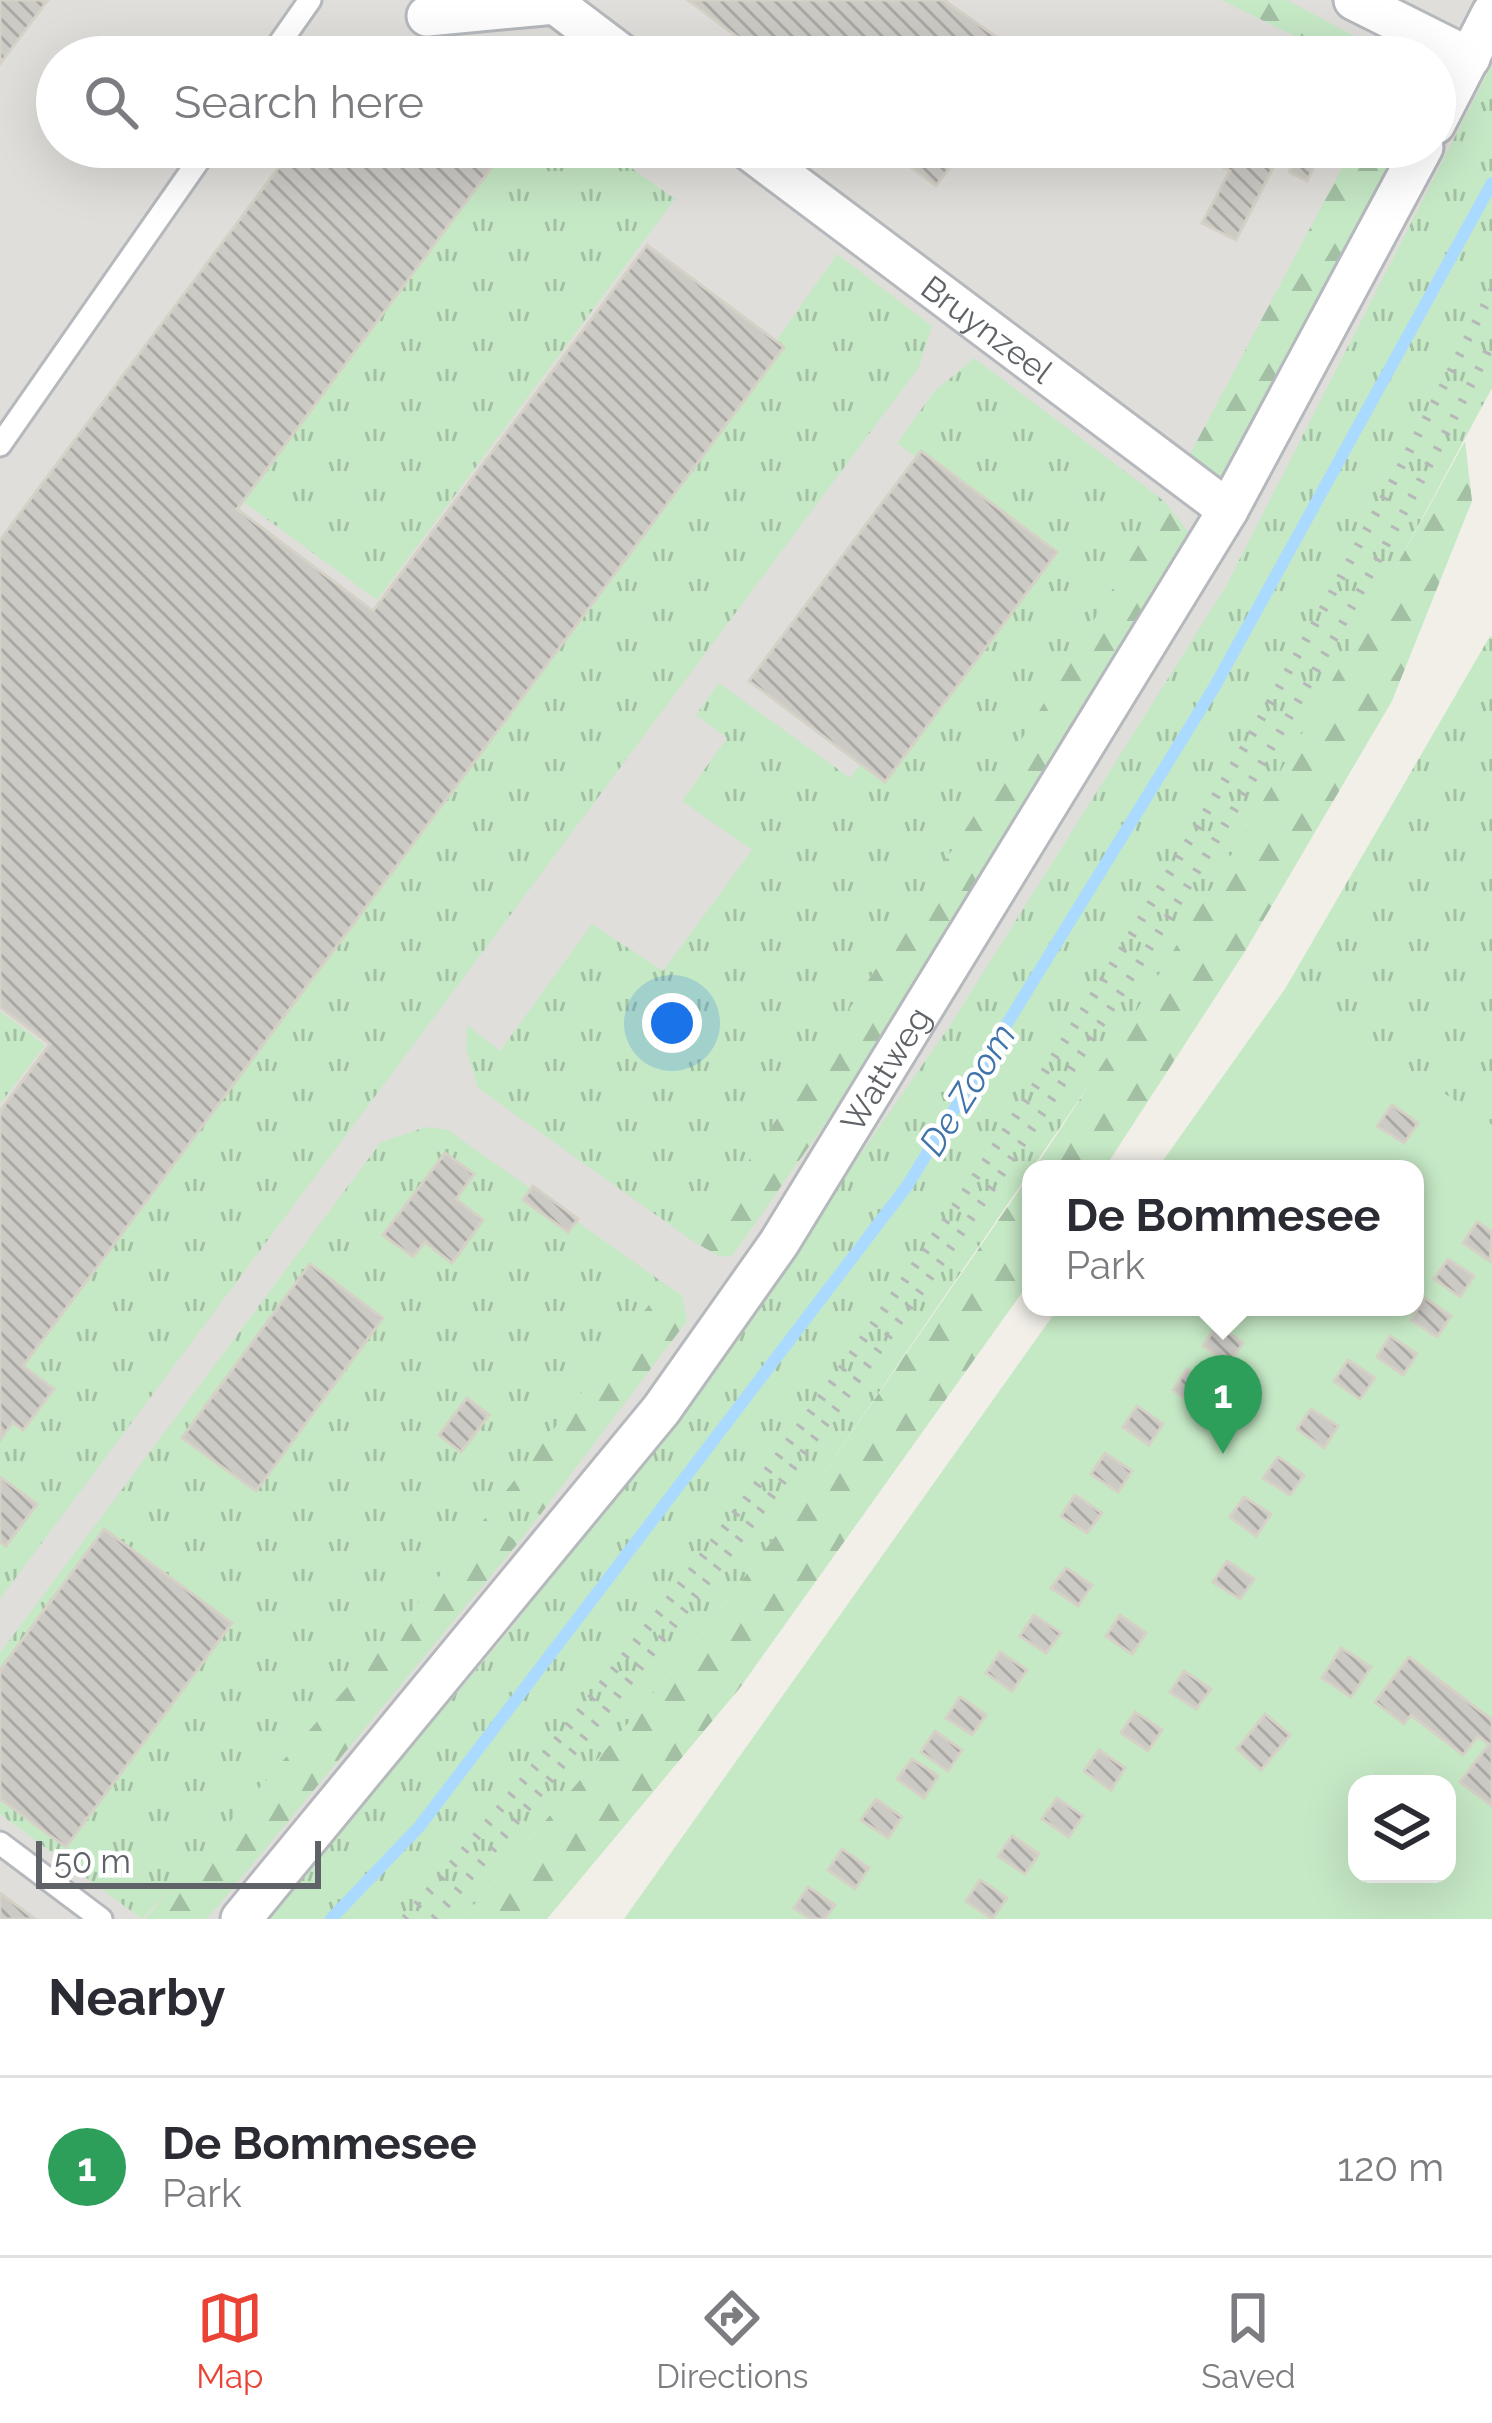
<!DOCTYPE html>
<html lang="en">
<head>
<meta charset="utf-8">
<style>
	:root { --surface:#fff; --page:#f2f2f3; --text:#2b2b33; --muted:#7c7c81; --line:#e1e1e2; --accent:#ea4335 }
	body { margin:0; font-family:Raleway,sans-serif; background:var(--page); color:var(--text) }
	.controls { position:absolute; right:36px; bottom:36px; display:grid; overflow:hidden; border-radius:24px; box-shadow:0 12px 48px #0002 }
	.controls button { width:108px; height:108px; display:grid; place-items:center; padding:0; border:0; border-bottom:3px solid var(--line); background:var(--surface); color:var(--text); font:60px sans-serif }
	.scale { position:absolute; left:36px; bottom:30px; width:285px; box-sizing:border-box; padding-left:12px; border:6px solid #5f6368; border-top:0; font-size:33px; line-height:42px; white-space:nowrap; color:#5f6368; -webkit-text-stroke:9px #fff; paint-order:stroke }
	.you { position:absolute; left:672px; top:1023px; width:42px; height:42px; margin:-30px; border:9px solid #fff; border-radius:50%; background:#1a73e8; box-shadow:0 0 0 18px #1a73e833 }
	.badge { display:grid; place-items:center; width:78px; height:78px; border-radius:50%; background:var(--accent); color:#fff; font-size:39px; font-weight:700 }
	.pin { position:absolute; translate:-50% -99px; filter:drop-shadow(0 3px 6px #0008) }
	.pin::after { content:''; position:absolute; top:63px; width:42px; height:36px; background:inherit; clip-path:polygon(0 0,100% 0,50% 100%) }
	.popup { position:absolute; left:1022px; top:1160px; width:402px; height:156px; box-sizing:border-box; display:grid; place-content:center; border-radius:24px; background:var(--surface); filter:drop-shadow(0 3px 9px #0005); font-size:39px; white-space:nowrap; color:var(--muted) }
	.popup b { font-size:45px; color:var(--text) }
	.popup::after { content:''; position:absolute; left:50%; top:100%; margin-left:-24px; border:24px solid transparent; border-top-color:var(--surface) }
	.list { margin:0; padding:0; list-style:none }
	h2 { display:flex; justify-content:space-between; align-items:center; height:156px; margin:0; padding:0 48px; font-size:51px }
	h2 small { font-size:39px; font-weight:400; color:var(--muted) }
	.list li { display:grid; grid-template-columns:78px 1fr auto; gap:36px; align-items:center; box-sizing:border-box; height:180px; padding:0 48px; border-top:3px solid var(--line) }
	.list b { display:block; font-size:45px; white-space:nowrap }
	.list p { margin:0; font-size:39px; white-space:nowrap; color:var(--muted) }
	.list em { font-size:39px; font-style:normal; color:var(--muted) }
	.icon { flex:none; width:66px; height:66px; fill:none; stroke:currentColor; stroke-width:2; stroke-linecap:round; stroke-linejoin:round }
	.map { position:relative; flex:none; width:1492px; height:1919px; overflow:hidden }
	.search { position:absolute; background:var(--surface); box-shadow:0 12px 48px #0002; left:36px; right:36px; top:36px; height:132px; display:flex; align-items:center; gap:30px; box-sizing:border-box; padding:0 42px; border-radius:66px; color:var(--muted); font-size:45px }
	.sheet { height:336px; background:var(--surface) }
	nav { display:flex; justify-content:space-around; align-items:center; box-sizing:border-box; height:168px; border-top:3px solid var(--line); background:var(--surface); font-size:33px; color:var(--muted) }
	nav a { display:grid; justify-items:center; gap:6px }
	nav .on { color:var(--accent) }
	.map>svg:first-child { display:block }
	.industrial { fill:#e0deda; fill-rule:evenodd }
	.grass { fill:url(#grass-tufts) }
	.forest { fill:url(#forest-firs) }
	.green { fill:#c5e8c5; fill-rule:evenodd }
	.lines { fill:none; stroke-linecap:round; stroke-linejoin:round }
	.stream { stroke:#aadaff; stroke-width:12 }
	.building { fill:url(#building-back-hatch); stroke:#d6d1c6; stroke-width:3 }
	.service-casing { stroke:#b5b8bc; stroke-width:27 }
	.minor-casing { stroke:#b5b8bc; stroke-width:45 }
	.service { stroke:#fff; stroke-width:21 }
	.minor { stroke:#fff; stroke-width:39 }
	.rail { stroke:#b6b7b8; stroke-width:9; stroke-dasharray:3 15; stroke-linecap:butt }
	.labels { text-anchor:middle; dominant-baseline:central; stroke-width:9; stroke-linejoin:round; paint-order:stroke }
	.street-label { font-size:33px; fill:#5f6368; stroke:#fff }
	.water-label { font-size:36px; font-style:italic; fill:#4174aa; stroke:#fff }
</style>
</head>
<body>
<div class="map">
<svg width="1492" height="1919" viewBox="0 0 1492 1919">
	<defs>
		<pattern id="grass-tufts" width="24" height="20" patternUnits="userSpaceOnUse" patternTransform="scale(3)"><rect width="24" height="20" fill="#c5e8c5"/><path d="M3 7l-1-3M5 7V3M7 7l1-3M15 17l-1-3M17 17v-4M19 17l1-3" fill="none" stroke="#a3c0a4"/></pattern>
		<pattern id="forest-firs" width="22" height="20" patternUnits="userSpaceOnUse" patternTransform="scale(3)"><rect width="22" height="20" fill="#c5e8c5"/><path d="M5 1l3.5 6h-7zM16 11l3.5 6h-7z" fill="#a3c0a4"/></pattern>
		<pattern id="building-back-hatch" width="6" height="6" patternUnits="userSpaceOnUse" patternTransform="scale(3)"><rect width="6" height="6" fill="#cccac5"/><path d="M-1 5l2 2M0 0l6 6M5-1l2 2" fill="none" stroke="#a9a8a4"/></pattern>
	</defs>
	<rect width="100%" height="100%" fill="#f1efe8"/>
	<path class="industrial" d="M0,0h1492v188l-135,309 -901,1284 -163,138h-293zM57,57h1378v90h-1378z"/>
	<g class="grass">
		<path d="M1492,64v324l-160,298 -195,329 -312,456 -150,197 -213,251h-195l247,-294 204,-267 231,-331 276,-439z"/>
		<path d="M506,147h96l73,52 -298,401 -135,-99z"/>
		<path d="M837,254l95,72 -13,41 -919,1232v-209l779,-1046 -3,-3z"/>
		<path d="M974,358l190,143c-146,254 -306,499 -470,741l-216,-154 -12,-39 1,-24 33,26 92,-127 71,47 89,-121 -70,-49 45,-63 -31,-23 23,-32 131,95 177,-239 -130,-96 37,-51z"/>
		<path d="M1490,636l2,1v488l-207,-136z"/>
		<path d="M0,1011l45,34 -45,59z"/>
		<path d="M426,1127l22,3 217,154 -158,207 33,24 -22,28 -32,-26 -84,107 -192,224 -68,71 -142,-105v-15l67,48 164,-224 -127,-94 -104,141v-17l381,-511z"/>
	</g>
	<g class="forest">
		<path d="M1222,0h65l106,57h-57z"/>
		<path d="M1353,147h53l-181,339 -37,-28z"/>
		<path d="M1465,441l7,60 -80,200 -148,252 -140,216h-70c157,-235 296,-480 431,-728z"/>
		<path d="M1164,501l32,41 -285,459 -178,254 -12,2 -27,-15c164,-242 324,-487 470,-741z"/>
		<path d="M1031,1173v107l-292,409 -192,230h-85l213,-251 150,-197z"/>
		<path d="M665,1284l17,11 5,26 -147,194 -34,-24z"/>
		<path d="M486,1517l32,26 -300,363 -12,13h-61l257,-295z"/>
	</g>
	<path class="green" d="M1285,989l207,136v794h-868l435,-612h356v-138h-258zM1357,1784h90v90h-90z"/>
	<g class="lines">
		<path class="stream" d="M331,1919l88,-92 488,-641 308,-500 277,-503"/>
	</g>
	<g class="building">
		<path d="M0,0h48l-48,64z"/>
		<path d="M688,0h256l81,57h-261z"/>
		<path d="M374,40l23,17h-36z"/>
		<path d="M294,147h213l-270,362 136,102 274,-366 137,102 -761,1019 31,23 -31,41 -10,-8 -13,18v-329l50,-67 -50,-37v-467z"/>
		<path d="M884,147h81l-29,39z"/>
		<path d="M1184,147h140l-17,34 -18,-9 5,-11 -14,-7 -44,86 -34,-17 28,-52z"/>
		<path d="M921,451l136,101 -172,230 -136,-101z"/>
		<path d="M1392,1105l26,18 -14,20 -27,-17z"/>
		<path d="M445,1153l29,21 -18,25 27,21 -31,43 -27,-21 -12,15 -30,-22z"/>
		<path d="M533,1186l45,33 -10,13 -45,-32z"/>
		<path d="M1477,1222l15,10 -2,29 -27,-18z"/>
		<path d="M1448,1259l26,17 -14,21 -26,-18z"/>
		<path d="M310,1264l73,54 -127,173 -74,-53z"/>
		<path d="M1425,1298l26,18 -14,21 -26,-17z"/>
		<path d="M1217,1325l26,18 -14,20 -26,-17z"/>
		<path d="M1390,1336l27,18 -14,21 -26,-18z"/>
		<path d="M1348,1360l27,18 -15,21 -26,-18z"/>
		<path d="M1187,1369l26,18 -14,21 -26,-18z"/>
		<path d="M467,1398l22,17 -28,37 -22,-17z"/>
		<path d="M1137,1406l26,18 -14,21 -26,-18z"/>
		<path d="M1311,1409l27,17 -14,22 -27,-19z"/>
		<path d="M1105,1453l27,18 -14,21 -27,-18z"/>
		<path d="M1278,1457l26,18 -14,20 -27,-17z"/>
		<path d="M0,1477l37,27 -31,42 -6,-4z"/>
		<path d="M1075,1495l27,18 -15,20 -26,-17z"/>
		<path d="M1244,1497l27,17 -15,22 -26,-19z"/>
		<path d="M104,1529l128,94 -166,224 -66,-48v-129z"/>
		<path d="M1227,1561l27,18 -14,20 -27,-17z"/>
		<path d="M1066,1568l26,17 -14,21 -27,-18z"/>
		<path d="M1034,1615l27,18 -15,20 -26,-17z"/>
		<path d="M1120,1615l26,18 -14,21 -26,-18z"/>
		<path d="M1341,1648l30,19 -20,30 -29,-19z"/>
		<path d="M1000,1652l27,18 -15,21 -26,-18z"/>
		<path d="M1409,1657l83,63v86l-32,-24 29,-38 -11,-8 -15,19 -52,-40 -7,9 -29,-22z"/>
		<path d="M1184,1671l27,18 -15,20 -26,-17z"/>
		<path d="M960,1697l26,18 -14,20 -26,-17z"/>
		<path d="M1135,1712l27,18 -14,21 -27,-18z"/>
		<path d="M1265,1714l25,21 -29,35 -24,-21z"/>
		<path d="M935,1731l27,19 -14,21 -27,-19z"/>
		<path d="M1099,1750l26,18 -14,22 -27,-19z"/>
		<path d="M912,1759l26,17 -14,22 -27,-19z"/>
		<path d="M1057,1798l26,18 -14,21 -27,-18z"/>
		<path d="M876,1799l26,18 -14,21 -27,-18z"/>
		<path d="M1012,1836l27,18 -14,20 -27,-18z"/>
		<path d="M842,1849l27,19 -14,21 -27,-19z"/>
		<path d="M980,1880l27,18 -15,21 -26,-18z"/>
		<path d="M808,1887l27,18 -10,14h-15l-16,-11z"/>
		<path d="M0,1893l35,26h-35z"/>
	</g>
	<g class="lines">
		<defs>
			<g id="service">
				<path d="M270,57l40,-57"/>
				<path d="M0,445l208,-298"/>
				<path d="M0,1843l101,76"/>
			</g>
			<g id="minor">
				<path d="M1354,0l116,58"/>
				<path d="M427,16l128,-12 70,53"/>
				<path d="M1435,124l57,-111"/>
				<path id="s1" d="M745,147l483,363"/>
				<path id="s2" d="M241,1919l420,-509 118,-167 449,-733 195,-363"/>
			</g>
		</defs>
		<use href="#service" class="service-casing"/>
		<use href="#minor" class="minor-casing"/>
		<use href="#service" class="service"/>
		<use href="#minor" class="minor"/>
		<g class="rail">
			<path d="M405,1919c432,-490 793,-1045 1087,-1628"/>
			<path d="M434,1919c410,-485 771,-1008 1058,-1576"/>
		</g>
	</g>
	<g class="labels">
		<g class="street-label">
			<text stroke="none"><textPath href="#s1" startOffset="303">Bruynzeel</textPath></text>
			<text stroke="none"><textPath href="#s2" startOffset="1068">Wattweg</textPath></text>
		</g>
		<g class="water-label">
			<text transform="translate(967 1089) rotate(-58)">De Zoom</text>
		</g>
	</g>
</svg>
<div class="controls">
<button><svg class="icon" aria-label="layers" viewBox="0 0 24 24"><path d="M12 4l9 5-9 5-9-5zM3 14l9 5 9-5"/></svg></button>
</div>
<div class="scale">50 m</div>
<div class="you"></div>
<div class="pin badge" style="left:1223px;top:1454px;background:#2e9e5b">1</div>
<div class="popup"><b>De Bommesee</b>Park</div>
<div class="search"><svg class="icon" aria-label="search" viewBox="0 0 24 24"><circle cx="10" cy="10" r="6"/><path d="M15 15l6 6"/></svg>Search here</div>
</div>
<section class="sheet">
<h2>Nearby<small></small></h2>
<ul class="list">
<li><span class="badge" style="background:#2e9e5b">1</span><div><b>De Bommesee</b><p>Park</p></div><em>120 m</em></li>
</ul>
</section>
<nav>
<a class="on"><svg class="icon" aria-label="map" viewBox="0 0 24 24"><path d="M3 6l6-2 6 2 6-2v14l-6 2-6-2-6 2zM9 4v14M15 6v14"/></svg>Map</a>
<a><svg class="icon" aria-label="directions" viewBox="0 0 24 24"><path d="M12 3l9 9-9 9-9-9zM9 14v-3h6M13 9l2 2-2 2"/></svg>Directions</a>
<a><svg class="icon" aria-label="saved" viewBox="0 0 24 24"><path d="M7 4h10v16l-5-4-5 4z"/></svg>Saved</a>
</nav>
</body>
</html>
